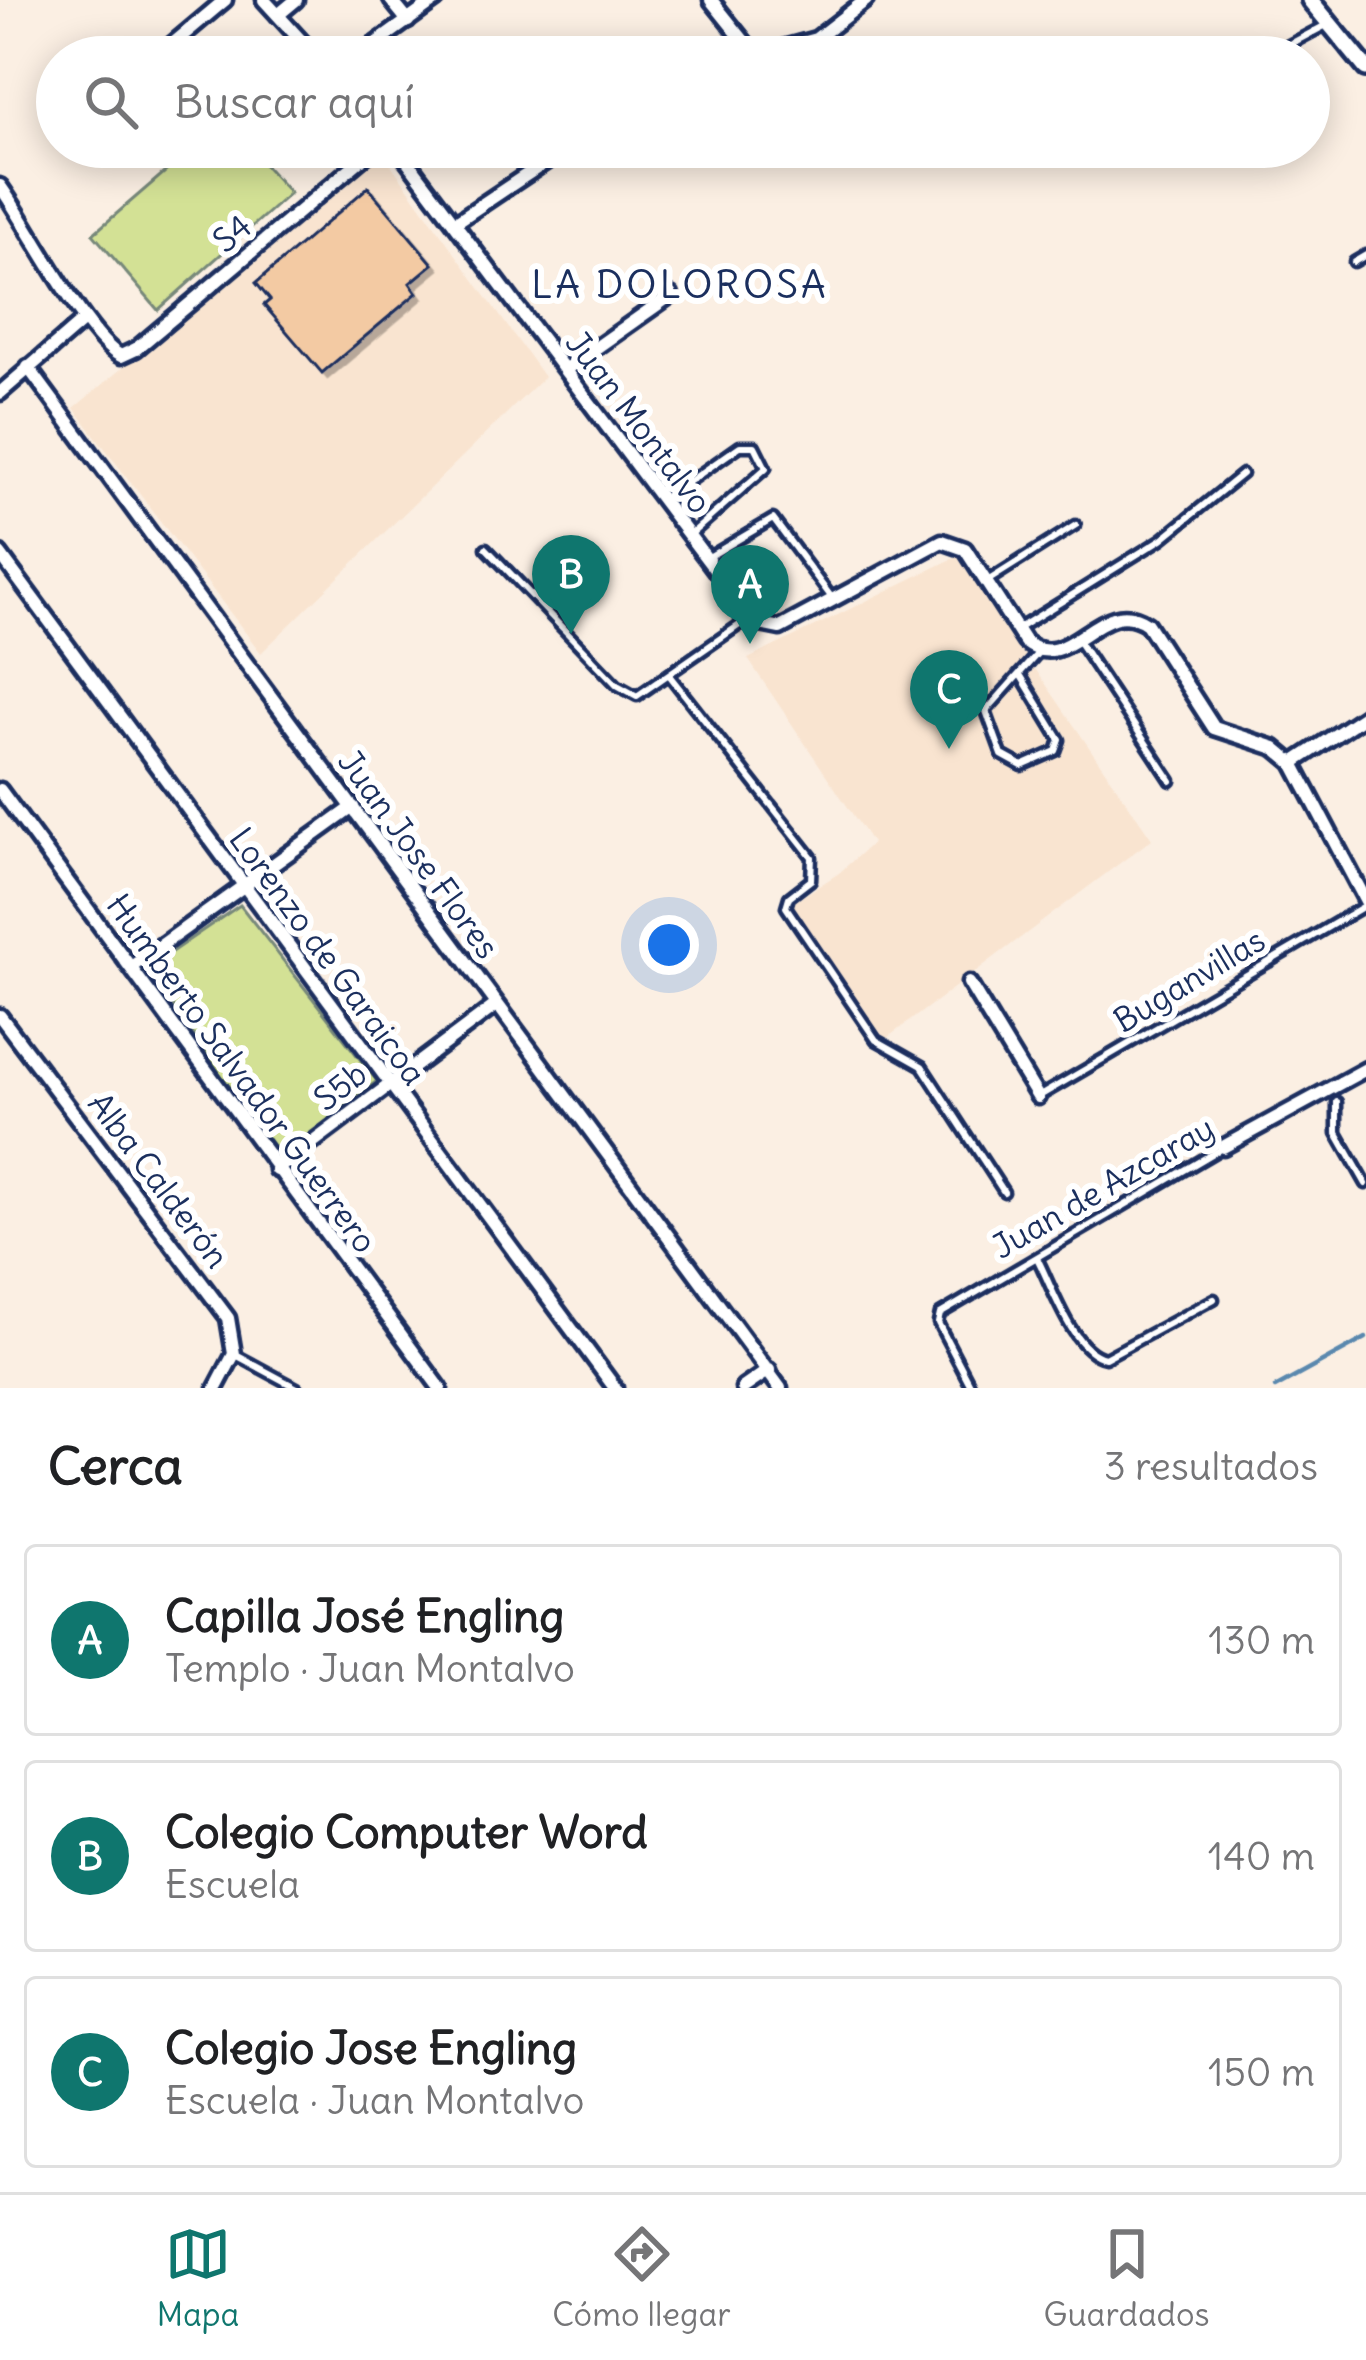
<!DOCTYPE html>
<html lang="es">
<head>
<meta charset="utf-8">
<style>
	:root { --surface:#fff; --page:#f6f6f6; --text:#202124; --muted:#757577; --line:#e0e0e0; --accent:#0f766e }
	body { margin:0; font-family:Delius,sans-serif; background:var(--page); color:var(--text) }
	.you { position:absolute; left:669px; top:945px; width:42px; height:42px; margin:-30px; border:9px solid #fff; border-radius:50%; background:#1a73e8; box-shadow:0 0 0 18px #1a73e833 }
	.badge { display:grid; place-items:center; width:78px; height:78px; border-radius:50%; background:var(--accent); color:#fff; font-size:39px; font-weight:700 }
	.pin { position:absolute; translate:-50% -99px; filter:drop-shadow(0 3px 6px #0008) }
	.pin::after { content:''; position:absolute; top:63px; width:42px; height:36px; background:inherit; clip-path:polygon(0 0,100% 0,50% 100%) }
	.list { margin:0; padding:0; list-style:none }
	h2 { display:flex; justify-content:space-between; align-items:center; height:156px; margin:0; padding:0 48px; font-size:51px }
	h2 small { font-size:39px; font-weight:400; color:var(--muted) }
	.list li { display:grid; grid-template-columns:78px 1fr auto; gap:36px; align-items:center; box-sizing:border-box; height:192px; margin:0 24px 24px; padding:0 24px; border:3px solid var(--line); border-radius:12px }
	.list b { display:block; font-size:45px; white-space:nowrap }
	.list p { margin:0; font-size:39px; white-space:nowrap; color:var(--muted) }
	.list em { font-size:39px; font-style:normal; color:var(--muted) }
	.icon { flex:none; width:66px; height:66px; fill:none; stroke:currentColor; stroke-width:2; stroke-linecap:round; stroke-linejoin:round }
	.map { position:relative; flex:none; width:1366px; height:1388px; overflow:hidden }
	.search { position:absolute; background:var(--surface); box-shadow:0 6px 30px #0003; left:36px; right:36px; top:36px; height:132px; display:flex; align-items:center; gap:30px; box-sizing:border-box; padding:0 42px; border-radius:66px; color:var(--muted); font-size:45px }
	.sheet { height:804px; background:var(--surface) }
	nav { display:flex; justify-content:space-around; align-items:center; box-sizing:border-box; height:168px; border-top:3px solid var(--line); background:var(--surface); font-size:33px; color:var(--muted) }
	nav a { display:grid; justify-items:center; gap:6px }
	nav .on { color:var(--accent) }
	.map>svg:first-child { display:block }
	.built { fill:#f9e4d0 }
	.green { fill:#d3e195; stroke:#77887a; stroke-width:3 }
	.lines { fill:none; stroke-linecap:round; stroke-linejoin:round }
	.stream { stroke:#5a88ae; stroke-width:4.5 }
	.building { fill:#f3caa3; stroke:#1b2f5e; stroke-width:3; filter:url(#shadow) }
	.service-casing { stroke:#1b2f5e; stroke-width:15 }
	.minor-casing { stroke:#1b2f5e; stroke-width:21 }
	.tertiary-casing { stroke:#1b2f5e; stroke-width:24 }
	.service { stroke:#fff; stroke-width:6 }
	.minor { stroke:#fff; stroke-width:12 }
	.tertiary { stroke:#fff; stroke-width:15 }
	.labels { text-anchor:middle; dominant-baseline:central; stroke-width:12; stroke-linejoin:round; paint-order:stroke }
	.street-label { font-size:33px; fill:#1b2f5e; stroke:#fff }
	.quarter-label { font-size:39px; letter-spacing:3px; fill:#1b2f5e; stroke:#fff }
</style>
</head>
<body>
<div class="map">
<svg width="1366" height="1388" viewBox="0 0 1366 1388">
	<defs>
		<filter id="shadow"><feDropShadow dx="5.5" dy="5.5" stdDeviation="0" flood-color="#0004"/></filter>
	</defs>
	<rect width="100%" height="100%" fill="#fbefe3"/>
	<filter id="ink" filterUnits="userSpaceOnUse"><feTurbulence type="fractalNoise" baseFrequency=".00833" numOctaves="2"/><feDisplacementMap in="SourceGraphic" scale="24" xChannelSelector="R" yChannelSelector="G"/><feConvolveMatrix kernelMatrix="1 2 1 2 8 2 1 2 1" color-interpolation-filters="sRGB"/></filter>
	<g filter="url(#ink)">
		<g class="built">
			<path d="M382,152l162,225 -283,276 -187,-245z"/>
			<path d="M958,556l194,283 -269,202 -95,-135 51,-33 33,-30 -124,-184z"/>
		</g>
		<g class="green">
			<path d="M194,147h54l42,46 -132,117 -65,-76z"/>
			<path d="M240,905l137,176 -99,79 -130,-192z"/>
		</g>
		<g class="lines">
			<path class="stream" d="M1275,1388l91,-50"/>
		</g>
		<path class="building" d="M368,187l65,77 -23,19 7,10 -95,80 -58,-68 6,-5 -14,-17z"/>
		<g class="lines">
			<defs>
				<g id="service">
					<path d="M1266,57l62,-33"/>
					<path d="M1354,262l12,-7"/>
					<path d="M663,500l77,-54h15l11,22 -76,67"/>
					<path d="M486,548l131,137 20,11 114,-79"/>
					<path d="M707,558l66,-39 59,79"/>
					<path d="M989,580l87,-55"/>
					<path d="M1019,628l143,-89 80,-65"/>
					<path d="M1079,642l92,139"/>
					<path d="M669,675l143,182 -1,23 -22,17 -3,10 90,133 46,26 82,126"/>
					<path d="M1021,676l39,64 -4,11 -34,15 -20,-11 -16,-44 52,-58"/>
					<path d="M1038,1097l328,-192"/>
					<path d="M1337,1102v31l29,51"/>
					<path d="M1037,1258c15,28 35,93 68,100l109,-59"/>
					<path d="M234,1354l63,34"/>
					<path d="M972,1388l-34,-65 2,-9 282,-166"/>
				</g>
				<g id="minor">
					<path d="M264,0l52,57"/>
					<path d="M391,0l17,21"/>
					<path d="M711,0l44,55"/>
					<path d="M278,15l18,-15"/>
					<path d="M524,56l2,1"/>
					<path d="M157,57l68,-57"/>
					<path d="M357,57l79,-57"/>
					<path d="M750,57l66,-18 50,-39"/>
					<path d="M397,147l358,476 25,5 162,-87 23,8 60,93c44,35 75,-51 122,-18l67,104 61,20 18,15 73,138"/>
					<path d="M0,186c27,37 88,155 121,170l15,-7 240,-202"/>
					<path d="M456,222l112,-75"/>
					<path d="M28,367l752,1021"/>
					<path d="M566,369l105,-74"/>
					<path d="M0,393l83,-72"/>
					<path d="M0,554l615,834"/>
					<path d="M1293,763l73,-48"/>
					<path d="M0,790l440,598"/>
					<path d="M134,965l219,-158"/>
					<path d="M969,983l69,114"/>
					<path d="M0,1016l228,302 6,36 -18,34"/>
					<path d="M1223,1147l143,-78"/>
					<path d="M276,1170l220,-165"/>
					<path d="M743,1388l26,-18"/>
				</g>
				<path id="tertiary" d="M1310,0l56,68"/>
			</defs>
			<use href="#service" class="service-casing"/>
			<use href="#minor" class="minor-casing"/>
			<use href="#tertiary" class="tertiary-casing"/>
			<use href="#service" class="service"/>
			<use href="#minor" class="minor"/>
			<use href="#tertiary" class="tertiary"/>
		</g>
	</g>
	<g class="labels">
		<g class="street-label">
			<text transform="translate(232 233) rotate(-40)">S4</text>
			<text transform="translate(639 422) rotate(53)">Juan Montalvo</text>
			<text transform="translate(419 854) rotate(54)">Juan Jose Flores</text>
			<text transform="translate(328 956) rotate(54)">Lorenzo de Garaicoa</text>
			<text transform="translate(1189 980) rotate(-31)">Buganvillas</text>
			<text transform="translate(242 1073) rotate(54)">Humberto Salvador Guerrero</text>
			<text transform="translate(340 1086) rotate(-38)">S5b</text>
			<text transform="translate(159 1180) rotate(53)">Alba Calderón</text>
			<text transform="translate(1103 1187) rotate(-30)">Juan de Azcaray</text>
		</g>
		<g class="quarter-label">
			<text x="680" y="284">LA DOLOROSA</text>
		</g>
	</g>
</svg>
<div class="you"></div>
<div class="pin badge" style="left:750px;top:644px">A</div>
<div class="pin badge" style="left:571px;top:634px">B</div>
<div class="pin badge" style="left:949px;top:749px">C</div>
<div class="search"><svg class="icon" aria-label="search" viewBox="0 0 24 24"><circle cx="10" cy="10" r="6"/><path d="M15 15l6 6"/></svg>Buscar aquí</div>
</div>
<section class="sheet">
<h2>Cerca<small>3 resultados</small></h2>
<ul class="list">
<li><span class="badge">A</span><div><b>Capilla José Engling</b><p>Templo · Juan Montalvo</p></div><em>130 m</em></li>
<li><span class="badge">B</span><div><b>Colegio Computer Word</b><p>Escuela</p></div><em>140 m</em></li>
<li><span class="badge">C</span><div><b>Colegio Jose Engling</b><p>Escuela · Juan Montalvo</p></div><em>150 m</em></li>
</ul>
</section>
<nav>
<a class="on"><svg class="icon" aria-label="map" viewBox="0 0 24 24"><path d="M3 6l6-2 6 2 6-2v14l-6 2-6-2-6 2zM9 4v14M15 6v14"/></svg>Mapa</a>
<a><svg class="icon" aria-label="directions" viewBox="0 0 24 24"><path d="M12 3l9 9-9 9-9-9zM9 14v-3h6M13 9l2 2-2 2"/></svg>Cómo llegar</a>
<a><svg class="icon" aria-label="saved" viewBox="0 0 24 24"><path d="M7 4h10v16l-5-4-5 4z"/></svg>Guardados</a>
</nav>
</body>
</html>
